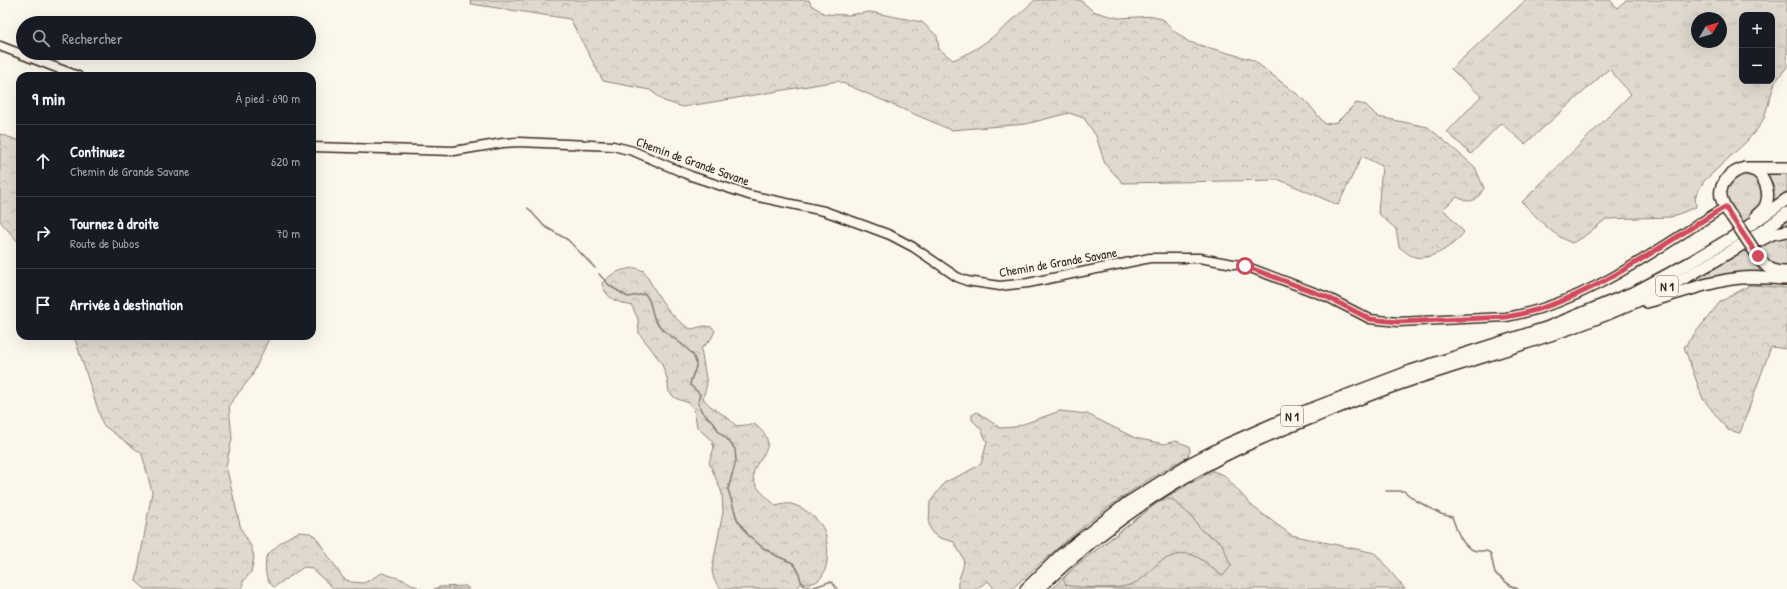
<!DOCTYPE html>
<html lang="fr">
<head>
<meta charset="utf-8">
<style>
	:root { --surface:#171b24; --page:#20242c; --text:#f1f3f6; --muted:#9ea1a6; --line:#363941 }
	body { margin:0; font-family:"Patrick Hand",sans-serif; background:var(--page); color:var(--text) }
	.controls { position:absolute; right:12px; top:12px; display:grid; overflow:hidden; border-radius:8px; box-shadow:0 4px 16px #0002 }
	.controls button { width:36px; height:36px; display:grid; place-items:center; padding:0; border:0; border-bottom:1px solid var(--line); background:var(--surface); color:var(--text); font:20px sans-serif }
	.compass { position:absolute; left:1691px; top:12px; width:36px; height:36px; border-radius:50%; background:var(--surface); box-shadow:0 4px 16px #0002; rotate:52deg }
	.stop { position:absolute; width:12px; height:12px; margin:-9px; border:3px solid #d1495b; border-radius:50%; background:#fff }
	.stop.end { background:#d1495b; border-color:#fff; box-shadow:0 1px 4px #0008 }
	.list { margin:0; padding:0; list-style:none }
	h2 { display:flex; justify-content:space-between; align-items:center; height:52px; margin:0; padding:0 16px; font-size:17px }
	h2 small { font-size:13px; font-weight:400; color:var(--muted) }
	.list li { display:grid; grid-template-columns:26px 1fr auto; gap:12px; align-items:center; box-sizing:border-box; height:72px; padding:0 16px; border-top:1px solid var(--line) }
	.list b { display:block; font-size:15px; white-space:nowrap }
	.list p { margin:0; font-size:13px; white-space:nowrap; color:var(--muted) }
	.list em { font-size:13px; font-style:normal; color:var(--muted) }
	.icon { flex:none; width:22px; height:22px; fill:none; stroke:currentColor; stroke-width:2; stroke-linecap:round; stroke-linejoin:round }
	.map { position:relative; flex:none; width:1787px; height:589px; overflow:hidden }
	.search { position:absolute; background:var(--surface); box-shadow:0 4px 16px #0002; left:16px; top:16px; width:300px; height:44px; display:flex; align-items:center; gap:10px; box-sizing:border-box; padding:0 14px; border-radius:22px; color:var(--muted); font-size:15px }
	.panel { position:absolute; background:var(--surface); box-shadow:0 4px 16px #0002; left:16px; top:72px; width:300px; height:268px; border-radius:12px }
	.map>svg:first-child { display:block }
	.grass { fill:url(#grass-tufts); stroke:#8d8276; fill-rule:evenodd }
	.forest { fill:url(#forest-crowns); stroke:#8d8276 }
	.lines { fill:none; stroke-linecap:round; stroke-linejoin:round }
	.stream { stroke:#85796d; stroke-width:1.5 }
	.tertiary-casing { stroke:#3b2a1e; stroke-width:11 }
	.primary-casing { stroke:#3b2a1e; stroke-width:14 }
	.trunk-casing { stroke:#3b2a1e; stroke-width:14 }
	.tertiary { stroke:#fbf7ec; stroke-width:8 }
	.primary { stroke:#fbf7ec; stroke-width:11 }
	.trunk { stroke:#fbf7ec; stroke-width:11 }
	.primary-bridge-casing { stroke:#3b2a1e; stroke-width:14; stroke-linecap:butt }
	.primary-bridge { stroke:#fbf7ec; stroke-width:11 }
	.route { stroke:#d1495b; stroke-width:5 }
	.labels { text-anchor:middle; dominant-baseline:central; stroke-width:3; stroke-linejoin:round; paint-order:stroke }
	.shield { fill:#fbf7ec; stroke:#75685c; stroke-width:1 }
	.shield-label { font-size:12px; font-weight:bold; fill:#3b2a1e }
	.street-label { font-size:13px; fill:#3b2a1e; stroke:#fbf7ec }
</style>
</head>
<body>
<div class="map">
<svg width="1787" height="589" viewBox="0 0 1787 589">
	<defs>
		<pattern id="grass-tufts" width="24" height="20" patternUnits="userSpaceOnUse"><rect width="24" height="20" fill="#dfd9ce"/><path d="M3 7l-1-3M5 7V3M7 7l1-3M15 17l-1-3M17 17v-4M19 17l1-3" fill="none" stroke="#c0bab0"/></pattern>
		<pattern id="forest-crowns" width="20" height="18" patternUnits="userSpaceOnUse"><rect width="20" height="18" fill="#dfd9ce"/><path d="M2 6a3 3 0 1 1 6 0M12 15a3 3 0 1 1 6 0" fill="none" stroke="#c0bab0"/></pattern>
	</defs>
	<rect width="100%" height="100%" fill="#fbf7ec"/>
	<filter id="ink" filterUnits="userSpaceOnUse"><feTurbulence type="fractalNoise" baseFrequency=".025" numOctaves="2"/><feDisplacementMap in="SourceGraphic" scale="8" xChannelSelector="R" yChannelSelector="G"/><feConvolveMatrix kernelMatrix="1 2 1 2 8 2 1 2 1" color-interpolation-filters="sRGB"/></filter>
	<g filter="url(#ink)">
		<g class="grass">
			<path d="M1526,0h84l7,8 9,-8h161v67l-12,15 -11,36 -6,10 -12,14 -42,39 -9,16 1,10 -25,10 -65,2 -24,19 -10,5c-21,-8 -35,-26 -50,-41l109,-108 -22,-25 -84,75 -24,-21 -30,31 -24,-22 34,-36 -30,-27zM1742,15h30v66h-30zM1697,18h24v24h-24z"/>
			<path d="M1763,170l24,3v18l-13,10 -1,-6z"/>
			<path d="M1748,172l11,8 6,10 -6,20 -17,13c-17,-24 -27,-36 6,-51z"/>
			<path d="M1787,235v33l-18,-5 -13,-17 15,-7z"/>
			<path d="M1748,249l13,24 -85,16z"/>
			<path d="M1213,471l11,4 28,31 39,29 84,18 30,36h-353l22,-22 87,-67z"/>
		</g>
		<g class="forest">
			<path d="M470,0h339l2,5 14,9 22,1 23,-3 52,10 15,14 2,13 14,11c32,-12 57,-38 82,-60h45l13,11 13,4 13,3 35,-2 10,4 10,11 15,11 64,18 53,41 19,23 12,-2 19,-19 10,2 12,12 50,10 47,40 9,21c-8,14 -13,16 -27,9l-14,12 21,23c-9,13 -33,29 -49,25 -6,-1 -11,-7 -16,-10l-3,-18 -18,-16 4,-47 -20,-10 -24,49 -58,-25 -157,3 -18,-19 -9,-28 -12,-18 -15,-5 -43,11 -75,6 -113,-49 -155,26 -19,-6 -14,-11 -47,-9 -33,-62 -99,-15z"/>
			<path d="M0,134l20,7v103l-20,-23z"/>
			<path d="M636,268l8,3c12,21 25,47 47,58l13,-3 8,1 3,4 -4,8 -10,10 6,35 -4,14c8,12 24,16 33,28l18,-2c35,26 -10,36 1,59 3,8 15,16 21,23 4,-1 10,-3 15,-2 10,2 24,12 30,21 9,12 11,53 -8,58 -4,1 -8,-1 -12,0l-4,6h-75c-8,-6 -9,-11 -10,-20l11,-57 -1,-19 -13,-31 5,-14 -2,-7 -15,-14 -3,-18 -5,-6 -14,-5 -6,-6 -2,-14 -6,-16 -22,-29 -1,-14 -6,-13c-14,-4 -27,-7 -30,-23 11,-11 19,-14 34,-15z"/>
			<path d="M1750,285l37,3v61l-16,-2 -31,86 -12,-3 -25,-31 -19,-52 36,-45z"/>
			<path d="M74,336h196l-18,40 -23,29 3,34 -6,27 15,63 10,17 3,11 -3,15 -8,10 -1,7h-97l-9,-8 16,-89 -10,-38 -39,-29z"/>
			<path d="M1060,411l27,3 48,24 29,6 12,-3 13,5 1,5 -2,6c-66,34 -122,82 -176,132h-19v-2l-5,-6 -12,8h-18c-2,-11 8,-20 5,-31 -2,-5 -7,-11 -9,-16l-14,-4 -8,-5 -3,-9 1,-22 15,-20 20,-9 16,-9 6,-22 -6,-13 -9,-9v-5l5,-3 23,16 15,-1z"/>
			<path d="M1172,499l20,18 10,14 20,12 9,23 -8,10c-11,-6 -21,-19 -33,-22 -8,-2 -26,4 -32,9 -11,10 -16,19 -32,23 -11,3 -48,2 -60,-1l-3,-6 11,-12 87,-67z"/>
			<path d="M299,532l11,1 5,3 28,42 8,4 13,1 18,-10 22,7 17,9h-87l-23,-21 -7,-1 -30,20c-10,-8 -9,-18 -8,-30 10,-11 20,-20 33,-25z"/>
			<path d="M466,586l3,3h-35l5,-2z"/>
		</g>
		<g class="lines">
			<g class="stream">
				<path d="M528,208l16,18 24,14 27,28"/>
				<path d="M599,274l11,12 18,11 17,-3c8,8 5,20 12,29 10,13 26,19 36,32 8,14 -2,17 -3,30l10,9 -2,9 4,9 11,10 6,10 8,7 8,10 1,12 -8,28 9,30 11,16 14,12 15,9 16,7 5,7 3,11 2,4 8,3 18,-6h3l5,7"/>
				<path d="M1386,491h18l11,9 26,14 11,3c4,10 9,29 21,33 5,2 11,0 16,2l2,3 4,19c10,5 11,11 23,15"/>
			</g>
			<defs>
				<g id="tertiary">
					<path d="M0,46l78,30"/>
					<path d="M312,147l142,4 49,-8 16,-1 94,4 20,5 58,25 58,19 75,16 42,15 24,9 23,12 44,30 10,4 33,5 28,-3 122,-25h49l46,8 82,31 43,22 28,3 108,-5c82,-14 150,-68 219,-110"/>
				</g>
				<g id="primary">
					<path d="M1732,217c-4,-5 -8,-11 -10,-17 -6,-15 10,-29 23,-32"/>
					<path d="M1758,256c7,11 15,17 29,16"/>
				</g>
				<g id="trunk">
					<path d="M1745,168c4,1 9,2 12,4 9,7 13,22 9,32 -1,5 -6,8 -10,12"/>
					<path d="M1748,168h39"/>
					<path d="M1749,246l23,-12 15,-3"/>
					<path d="M1647,302c31,-8 62,-21 94,-24 15,-2 30,1 46,1"/>
					<path d="M1026,589l36,-35 64,-50 65,-41 37,-19 57,-25 126,-48 135,-43 91,-37 54,-29 42,-25 54,-38"/>
					<path d="M1038,589c52,-50 110,-93 174,-127 31,-17 64,-30 97,-43 32,-13 63,-26 96,-37 59,-20 119,-37 177,-58 70,-26 146,-66 205,-111"/>
				</g>
			</defs>
			<use href="#tertiary" class="tertiary-casing"/>
			<use href="#primary" class="primary-casing"/>
			<use href="#trunk" class="trunk-casing"/>
			<use href="#tertiary" class="tertiary"/>
			<use href="#primary" class="primary"/>
			<use href="#trunk" class="trunk"/>
			<defs>
				<path id="primary-bridge" d="M1732,217l26,39"/>
			</defs>
			<use href="#primary-bridge" class="primary-bridge-casing"/>
			<use href="#primary-bridge" class="primary-bridge"/>
		</g>
	</g>
	<g class="lines" filter="url(#ink)">
		<path class="route" d="M1245,266l82,31 43,22 28,3 108,-5c82,-14 149,-69 219,-110l33,49"/>
	</g>
	<g class="labels">
		<g class="shield">
			<rect x="1656" y="276" width="22" height="20" rx="3"/>
			<rect x="1281" y="406" width="22" height="20" rx="3"/>
		</g>
		<g class="shield-label">
			<text x="1667" y="286">N 1</text>
			<text x="1292" y="416">N 1</text>
		</g>
		<g class="street-label">
			<text transform="translate(693 161) rotate(20)">Chemin de Grande Savane</text>
			<text transform="translate(1058 262) rotate(-10)">Chemin de Grande Savane</text>
		</g>
	</g>
</svg>
<div class="controls">
<button>+</button>
<button>−</button>
</div>
<svg class="compass" viewBox="-18 -18 36 36"><path d="M0-13l5 13h-10z" fill="#e53935"/><path d="M0 13l5-13h-10z" fill="#9ea1a6"/></svg>
<div class="stop" style="left:1245px;top:266px"></div>
<div class="stop end" style="left:1758px;top:256px"></div>
<div class="search"><svg class="icon" aria-label="search" viewBox="0 0 24 24"><circle cx="10" cy="10" r="6"/><path d="M15 15l6 6"/></svg>Rechercher</div>
<section class="panel">
<h2>9 min<small>À pied · 690 m</small></h2>
<ul class="list">
<li><svg class="icon" aria-label="ahead" viewBox="0 0 24 24"><path d="M12 20V5M6 11l6-6 6 6"/></svg><div><b>Continuez</b><p>Chemin de Grande Savane</p></div><em>620 m</em></li>
<li><svg class="icon" aria-label="right" viewBox="0 0 24 24"><path d="M7 20v-9h11M14 6l5 5-5 5"/></svg><div><b>Tournez à droite</b><p>Route de Dubos</p></div><em>70 m</em></li>
<li><svg class="icon" aria-label="arrive" viewBox="0 0 24 24"><path d="M6 21V4h12l-3 4 3 4H6"/></svg><div><b>Arrivée à destination</b></div></li>
</ul>
</section>
</div>
</body>
</html>
